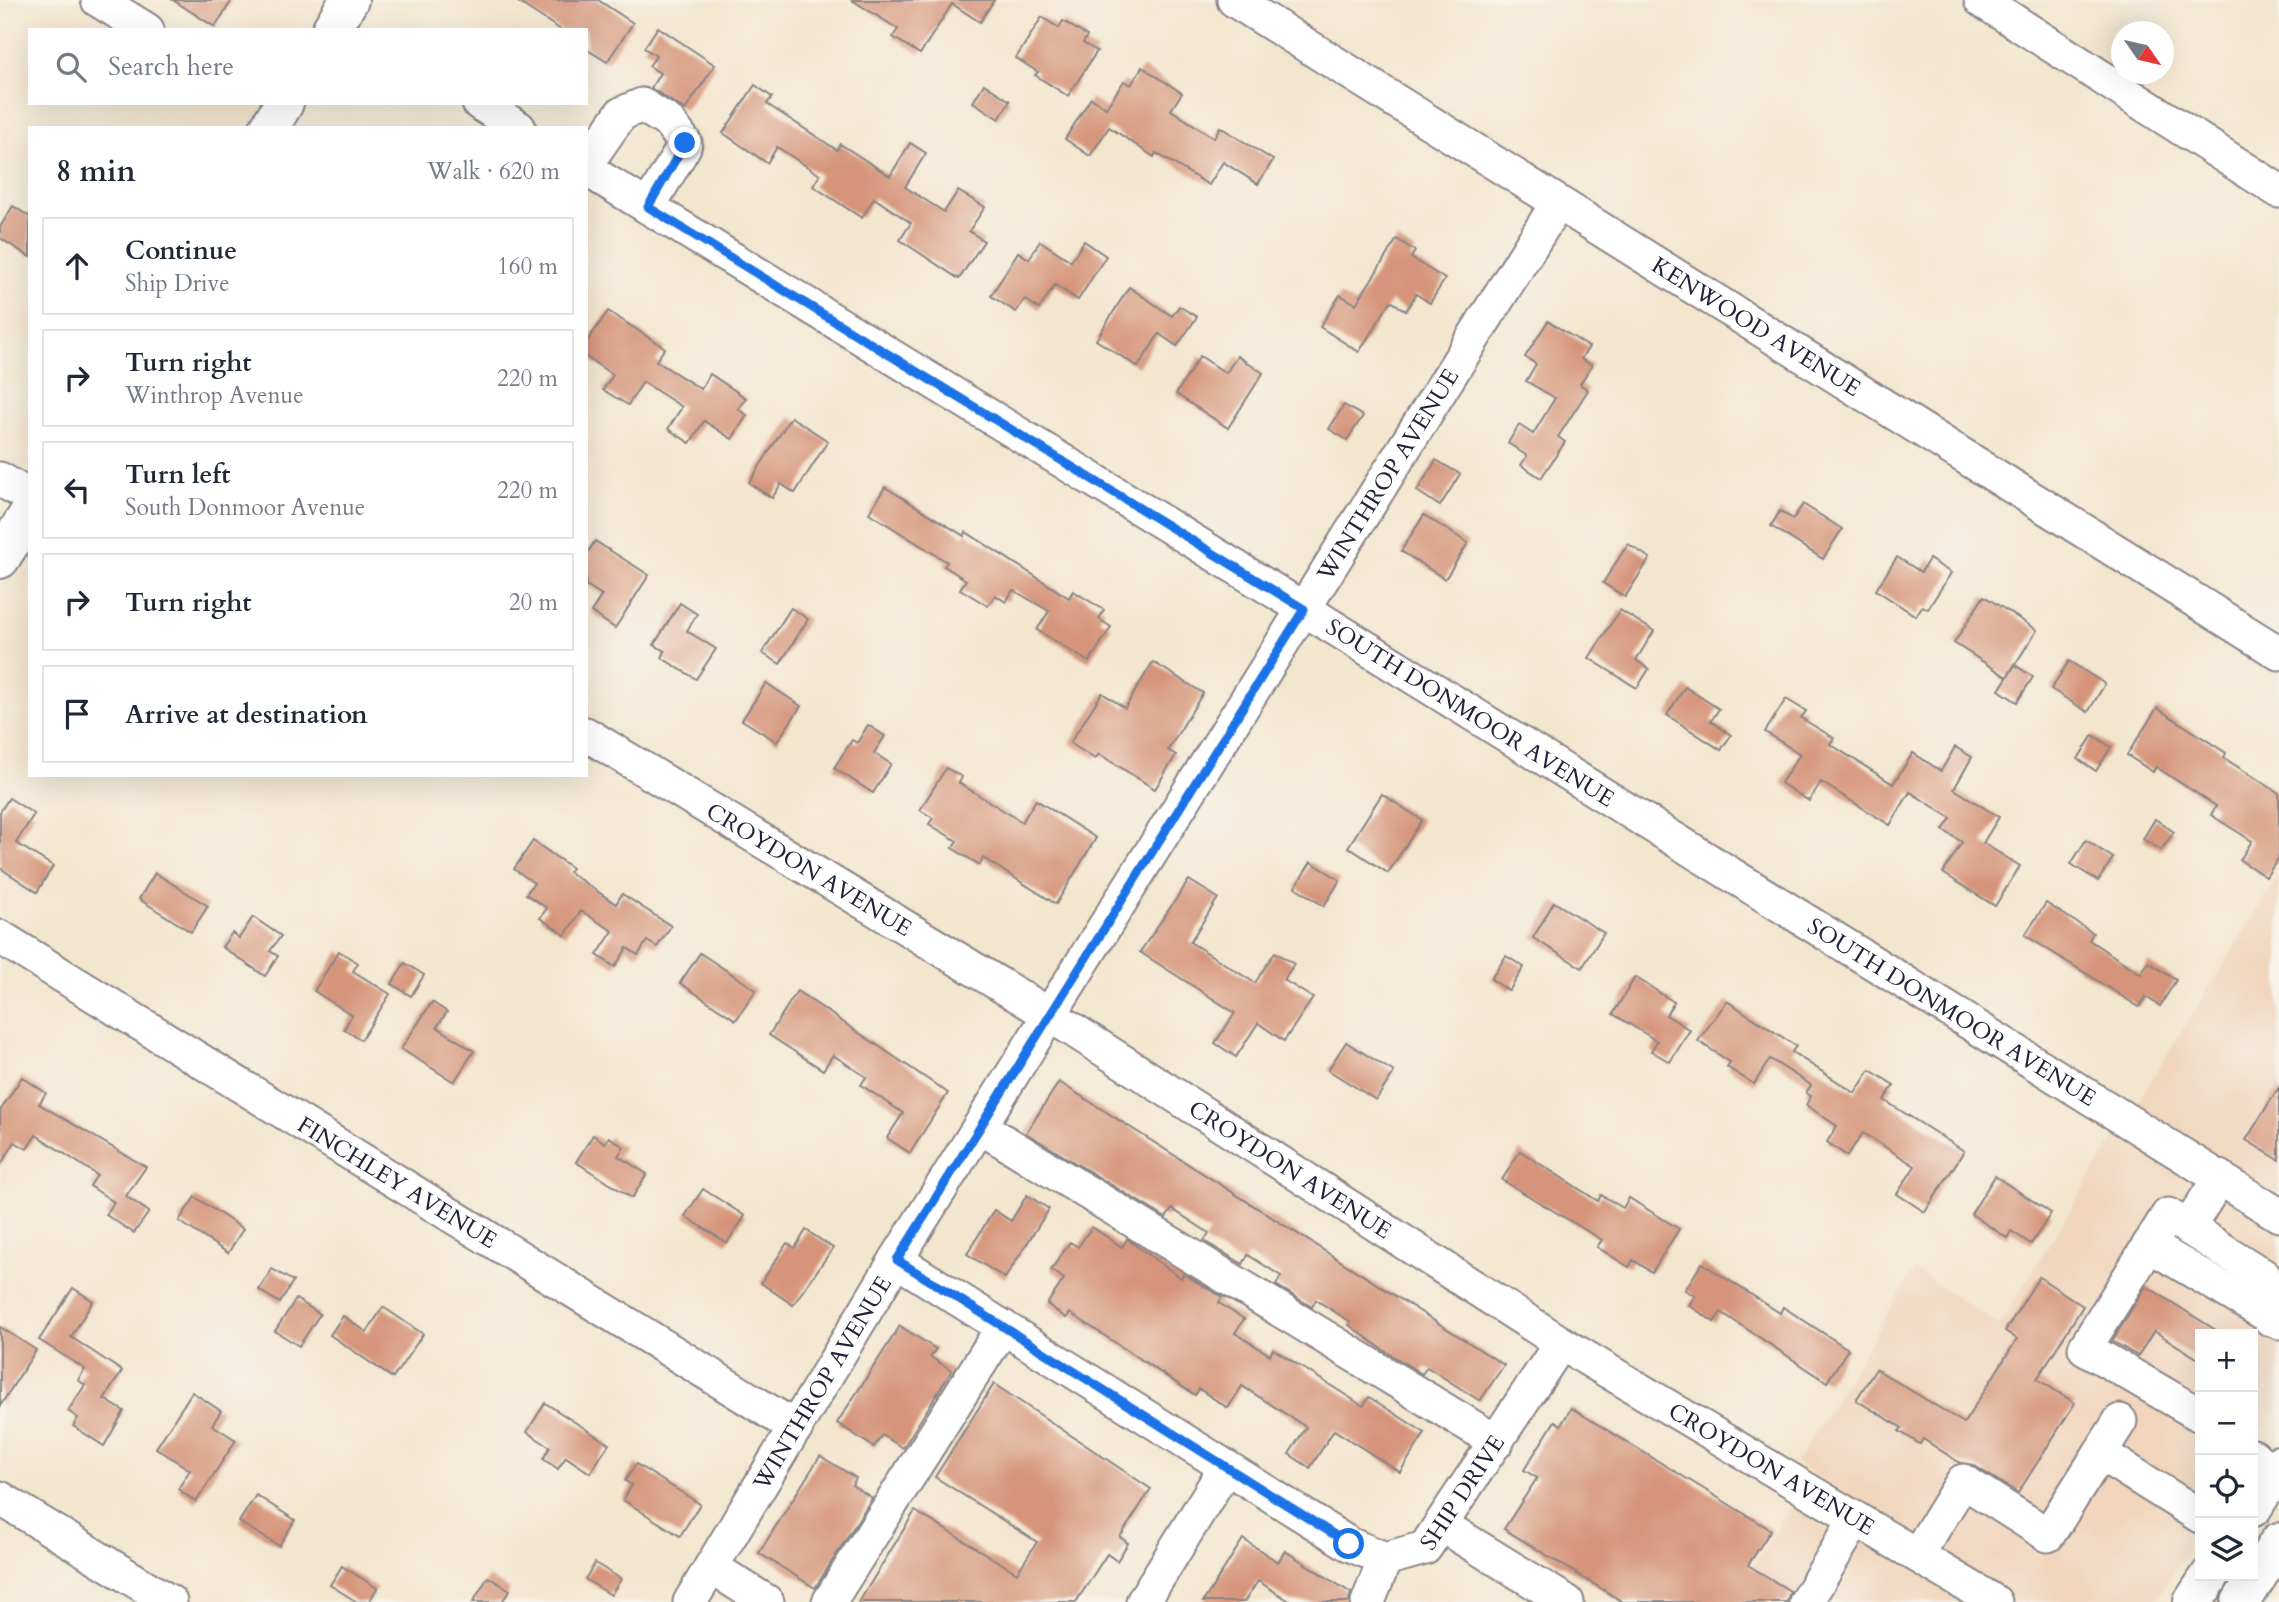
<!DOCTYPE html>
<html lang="en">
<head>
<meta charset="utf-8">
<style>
	:root { --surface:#fff; --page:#f2f2f3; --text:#1f2937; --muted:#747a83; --line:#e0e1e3 }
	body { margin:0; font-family:Cardo,serif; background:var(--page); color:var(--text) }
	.controls { position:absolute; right:21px; bottom:21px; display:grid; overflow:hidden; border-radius:0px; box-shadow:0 7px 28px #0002 }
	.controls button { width:63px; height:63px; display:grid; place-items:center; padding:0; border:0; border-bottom:2px solid var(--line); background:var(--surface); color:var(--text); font:35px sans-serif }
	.compass { position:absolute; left:2111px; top:21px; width:63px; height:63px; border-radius:50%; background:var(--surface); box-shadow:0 7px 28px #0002; rotate:124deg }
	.stop { position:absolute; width:21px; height:21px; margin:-16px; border:5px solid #1a73e8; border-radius:50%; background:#fff }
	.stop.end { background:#1a73e8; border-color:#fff; box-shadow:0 2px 7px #0008 }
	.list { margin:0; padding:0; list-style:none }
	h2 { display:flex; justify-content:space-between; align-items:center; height:91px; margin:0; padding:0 28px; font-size:30px }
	h2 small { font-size:23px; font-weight:400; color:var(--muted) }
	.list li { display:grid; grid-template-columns:46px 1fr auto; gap:21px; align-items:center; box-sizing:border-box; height:98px; margin:0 14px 14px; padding:0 14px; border:2px solid var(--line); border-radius:0px }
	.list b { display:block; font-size:26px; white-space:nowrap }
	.list p { margin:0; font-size:23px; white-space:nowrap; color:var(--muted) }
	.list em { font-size:23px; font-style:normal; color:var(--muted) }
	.icon { flex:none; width:38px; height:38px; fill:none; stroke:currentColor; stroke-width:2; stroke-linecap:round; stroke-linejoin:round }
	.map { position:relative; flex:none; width:2279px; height:1602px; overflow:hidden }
	.search { position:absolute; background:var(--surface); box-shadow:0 7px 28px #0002; left:28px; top:28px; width:560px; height:77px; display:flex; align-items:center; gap:18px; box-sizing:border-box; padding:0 24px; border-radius:0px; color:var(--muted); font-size:26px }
	.panel { position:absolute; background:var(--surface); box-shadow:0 7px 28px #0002; left:28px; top:126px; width:560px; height:651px; border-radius:0px }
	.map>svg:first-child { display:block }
	.built { fill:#f1d5bd }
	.building { fill:#d6957a }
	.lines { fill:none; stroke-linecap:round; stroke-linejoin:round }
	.minor-casing { stroke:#8a8485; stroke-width:37 }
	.major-casing { stroke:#8a8485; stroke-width:42 }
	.minor { stroke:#fff; stroke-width:33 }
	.major { stroke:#fff; stroke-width:38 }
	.route { stroke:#1a73e8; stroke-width:9 }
	.labels { text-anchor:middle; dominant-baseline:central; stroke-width:5; stroke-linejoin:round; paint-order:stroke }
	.street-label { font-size:23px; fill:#22223b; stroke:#f7f3e8 }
</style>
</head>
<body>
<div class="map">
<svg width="2279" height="1602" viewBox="0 0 2279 1602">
	<rect width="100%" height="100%" fill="#f7f3e8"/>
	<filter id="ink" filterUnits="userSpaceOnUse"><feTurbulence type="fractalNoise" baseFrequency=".0143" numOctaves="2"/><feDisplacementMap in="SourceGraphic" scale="14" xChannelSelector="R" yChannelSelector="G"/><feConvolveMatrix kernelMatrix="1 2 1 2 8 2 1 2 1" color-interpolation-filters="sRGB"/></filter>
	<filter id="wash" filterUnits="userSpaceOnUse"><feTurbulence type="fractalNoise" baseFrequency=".00686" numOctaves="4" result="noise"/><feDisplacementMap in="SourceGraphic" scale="28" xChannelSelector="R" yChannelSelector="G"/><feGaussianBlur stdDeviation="1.57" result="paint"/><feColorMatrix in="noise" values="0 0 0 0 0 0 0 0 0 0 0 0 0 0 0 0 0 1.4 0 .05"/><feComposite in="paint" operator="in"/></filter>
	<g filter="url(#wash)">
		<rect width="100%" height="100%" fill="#f3e6cf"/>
		<g class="built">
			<path d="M2279,875v527l-26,42v-110h-53v195l-45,73h-144l-215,-139 118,-193 85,55z"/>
			<path d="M1798,1495l170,107h-237z"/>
		</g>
		<g id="blocks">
			<g class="building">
				<path d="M173,0h59l-17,27z"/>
				<path d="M515,0h83l35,23 -26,39 -21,-13v-19h-25z"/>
				<path d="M852,0h142l-14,22 -28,-18 -32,50 -27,-17 5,-8z"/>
				<path d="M1042,17l17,11 4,-7 24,15 -4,7 14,8 -29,45 -33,-21 3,-3 -22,-14z"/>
				<path d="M658,27l57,38 -30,45 -34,-22 9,-15 -11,-7 7,-10 -12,-8z"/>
				<path d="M1142,67l40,26 -11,17 43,28 6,-11 53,33 -15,24 -35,-22 -14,23 -53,-32 -2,4 -45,-30 -19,29 -25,-17 26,-41 15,10 18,-27 7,4z"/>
				<path d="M984,84l26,17 -11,18 -26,-17z"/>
				<path d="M755,85l17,12 -5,7 70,46 3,-6 50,32 20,-33 16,10 -21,34 39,25 14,-21 27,16 -16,24 15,10 -25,38 -59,-39 11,-17 -37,-25 -12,20 -49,-32 7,-11 -43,-28 -10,16 -44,-30z"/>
				<path d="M13,206l17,11v40l-30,-19v-11z"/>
				<path d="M1397,239l18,12 -4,7 34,21 -15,24 -14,-9 -10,17 -15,-10 -32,51 -39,-25 20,-32 16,9z"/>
				<path d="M1040,241l31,20 13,-20 22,15 -28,44 -23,-15 -16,24 -14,-10 -9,13 -25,-16 27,-44 11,7z"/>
				<path d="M1129,287l43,29 7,-10 18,11 -20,29 -18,-12 -21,33 -42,-27z"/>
				<path d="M608,311l57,37 -9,13 45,28 9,-15 36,24 -8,11 9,6 -15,24 -28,-18 -14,22 -22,-14 14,-22 -39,-25 -15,23 -25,-15 10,-15 -27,-18v-14z"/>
				<path d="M1548,321l41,26 -8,12 11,6 -12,19 8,6 -30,47 7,5 -24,36 -20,-13 6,-9 -19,-13 11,-18 14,9 22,-36 -29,-17 10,-17 -11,-7z"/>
				<path d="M1200,356l26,17 11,-17 26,17 -35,55 -52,-34z"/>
				<path d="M1344,405l19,11 -16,24 -18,-11z"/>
				<path d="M791,417l37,24 -33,52 -14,-9 -9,14 -23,-15z"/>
				<path d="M1436,460l24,14 -20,32 -23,-15z"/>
				<path d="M885,487l79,49 2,-4 103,66 4,-7 31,19 -5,9 12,8 -22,35 -52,-32 12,-19 -36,-21 -7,12 -11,-7 -7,11 -28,-17 6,-9 -22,-14 3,-4 -78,-49z"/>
				<path d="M1803,504l39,25 -19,30 -52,-33 9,-15 13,8z"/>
				<path d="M1424,515l44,28 -23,36 -44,-28z"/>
				<path d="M595,541l54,34 -34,53 -24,-16 11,-17 -16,-10v-30z"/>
				<path d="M1628,544l22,14 -25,39 -22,-14z"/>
				<path d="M1897,557l24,15 8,-13 22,14 -23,36 -6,-3 -6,10 -40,-26z"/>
				<path d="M1984,596l53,34 -30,47 -53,-34z"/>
				<path d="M680,603l17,11 -10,17 29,18 -20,30 -34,-21 3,-7 -11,-6z"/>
				<path d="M791,608l17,11 -28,45 -18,-11z"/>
				<path d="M1620,610l34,21 -18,29 13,9 -12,19 -48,-30z"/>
				<path d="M2069,661l36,23 -17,28 -37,-23z"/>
				<path d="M1153,662l50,31 -35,57 8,5 -21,34 -56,-35 -4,5 -25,-16 32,-50 23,15z"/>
				<path d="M2015,665l18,12 -16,25 -18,-12z"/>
				<path d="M766,683l35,23 -24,36 -35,-22z"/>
				<path d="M1685,687l34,22 -8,12 20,14 -10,15 -54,-35z"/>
				<path d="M1786,699l20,12 -5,7 33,20 -4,6 63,40 20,-31 28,18 14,-24 17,10 -18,32 45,28 -16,26 37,23 -25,40 -52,-33 19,-31 -19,-12 8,-12 -41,-26 -20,33 -69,-43 -12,19 -28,-18 19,-29 -35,-22z"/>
				<path d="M2157,708l69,45 -2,5 55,35v64l-13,20 -26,-17 12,-19 -41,-26 5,-9 -60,-39 -3,5 -26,-17z"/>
				<path d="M868,725l17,11 -11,17 17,11 -18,29 -39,-25 18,-28 5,3z"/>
				<path d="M2093,735l18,12 -15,24 -18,-12z"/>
				<path d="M946,768l16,9 -3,6 63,39 14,-22 60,38 -40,66 -73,-46 -3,7 -28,-17 5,-7 -28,-17 4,-6 -13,-8z"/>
				<path d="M1382,794l40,26 -34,53 -40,-26z"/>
				<path d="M9,798l25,16 -18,29 37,23 -16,26 -37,-24v-56z"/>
				<path d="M2155,819l19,13 -13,18 -18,-11z"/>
				<path d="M2086,840l27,18 -15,23 -27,-17z"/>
				<path d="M533,841l39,27 -3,4 47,32 6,-10 49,32 -14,21 -10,-6 -9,14 -11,-7 -12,19 -18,-12 16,-24 -32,-20 -16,24 -25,-17 7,-10 -21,-14 8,-11 -20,-14z"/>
				<path d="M1311,862l29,18 -16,26 -29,-19z"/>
				<path d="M155,873l53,33 -17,26 -52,-33z"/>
				<path d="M1189,880l29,18 -28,44 65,41 20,-31 19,12 -10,16 29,18 -29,43 -26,-18 -22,34 -21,-14 20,-30 -95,-61z"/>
				<path d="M1554,902l50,31 -22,35 -49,-30z"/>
				<path d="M2046,903l47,30 -4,7 52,34 7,-12 28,18 -16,26 -14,-9 -7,10 -114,-72z"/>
				<path d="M253,917l28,19 -11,15 8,5 -13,20 -43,-29 10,-14 7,5z"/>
				<path d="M339,951l19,12 -5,8 37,23 -29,46 -17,-11 8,-14 -38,-24z"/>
				<path d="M700,953l56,37 -20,30 -56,-37z"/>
				<path d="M1506,956l18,11 -15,24 -18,-12z"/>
				<path d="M405,963l19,12 -13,21 -19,-12z"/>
				<path d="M1635,977l39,25 -8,13 24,15 -20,32 -19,-11 6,-10 -44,-27z"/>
				<path d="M797,991l151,102 -38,60 -23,-15 16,-25 -42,-28 5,-8 -33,-22 -10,15 -54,-35z"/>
				<path d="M1727,1001l69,45 -4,6 63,41 15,-23 24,15 -10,15 80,51 -39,61 -28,-18 18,-28 -52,-33 -16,23 -20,-14 10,-16 -31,-21 5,-9 -5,-3 5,-8 -41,-26 -16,25 -27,-17 3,-5 -32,-21z"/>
				<path d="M432,1002l15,10 -10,15 37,24 -20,31 -53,-33z"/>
				<path d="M1346,1042l48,30 -18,28 -48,-30z"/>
				<path d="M22,1077l24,16 -7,11 107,63 -20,29 23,16 -15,21 -28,-18 8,-13 -24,-16 7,-11 -61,-40 -9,14 -12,-7 -15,24v-55z"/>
				<path d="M1059,1082l445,283 -24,36 -53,-34 -5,7 -37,-23 -36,-26 2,-3 -35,-22 -4,7 -36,-22 5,-9 -33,-21 -5,9 -39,-23 5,-8 -37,-24 -6,9 -140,-85z"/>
				<path d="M2279,1087v73l-33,-20z"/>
				<path d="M593,1135l12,8 4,-6 15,10 -6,9 29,18 -15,24 -56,-36z"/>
				<path d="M1520,1151l78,50 3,-6 22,13 6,-10 50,31 -27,43 -19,-12 -4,7 -32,-20 5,-7 -100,-60z"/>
				<path d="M1995,1176l56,37 -20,31 -20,-13 -4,7 -36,-24z"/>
				<path d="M703,1189l42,27 -18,27 -42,-27z"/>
				<path d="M1027,1195l22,14 -44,69 -38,-24 27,-44 17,11z"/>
				<path d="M195,1197l48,32 -15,24 -49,-32z"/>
				<path d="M1092,1227l30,20 5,-8 54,39 2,-4 39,23 -3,6 25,16 -9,14 35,22 3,-6 90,57 6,-9 56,36 -25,39 -66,-42 -24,38 -21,-14 17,-27 -64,-41 -14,22 -29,-19 -4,6 -125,-82 -4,5 -19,-14 17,-25 -13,-9 19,-28 8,5z"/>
				<path d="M806,1230l27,18 -40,57 -32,-22 26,-40 8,5z"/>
				<path d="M1702,1263l78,50 3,-6 65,42 -21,33 -106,-70 -7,10 -25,-17 6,-9 -10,-6z"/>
				<path d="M272,1269l21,12 -13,22 -21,-13z"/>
				<path d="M2039,1277l44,29 -46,73 38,24 -57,90 -45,-28 -13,-2 -37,-24 -3,5 -21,-13 3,-3 -46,-28 20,-31 88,54 53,-84 -12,-8z"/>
				<path d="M2146,1286l76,48h-22v26l-46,-29 -16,25 -26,-15z"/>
				<path d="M73,1288l20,13 -22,36 51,34 -18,28 20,12 -20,35 -31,-20 5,-8 -10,-7 17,-26 -7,-5 7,-11 -46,-29z"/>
				<path d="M296,1299l24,15 -21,32 -24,-15z"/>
				<path d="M383,1307l40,27 -30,44 -63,-43 13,-19 24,16z"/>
				<path d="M900,1326l36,23 -6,8 22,13 -49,78 -21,-13 -8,12 -37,-24z"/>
				<path d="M0,1327l36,23 -36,56z"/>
				<path d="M994,1384l157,105 -31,48 8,6 -11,18 -10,-7 -31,48h-217l56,-91 102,62 20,-31 -102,-65z"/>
				<path d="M192,1392l29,19 -9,14 24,15 -40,62 -18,-13 12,-19 -34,-22z"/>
				<path d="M545,1403l64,41 -19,29 -24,-16 -8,12 -15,-10 7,-12 -23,-15z"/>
				<path d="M1571,1408l200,122 -23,35 42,26 -3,11h-164l-119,-73 33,-51 -13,-8 31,-49 6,4z"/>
				<path d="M820,1456l36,22 -4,7 20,13 -57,90 -56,-35z"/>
				<path d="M636,1464l64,40 -20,32 -57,-36 9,-15 -7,-4z"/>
				<path d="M256,1495l39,25 -16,26 -40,-24z"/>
				<path d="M1243,1539l35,23 7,-11 66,42 -2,9h-58l-33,-21 -14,21h-41z"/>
				<path d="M595,1563l26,16 -10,16 -26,-16z"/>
				<path d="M342,1566l35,22 -8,14h-12l-27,-17z"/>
				<path d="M488,1577l22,13 -8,12h-29z"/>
			</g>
		</g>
	</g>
	<g filter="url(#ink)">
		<use href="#blocks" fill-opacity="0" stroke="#8a8485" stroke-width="2"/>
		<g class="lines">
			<defs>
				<g id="minor">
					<path d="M98,0l49,30"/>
					<path id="s1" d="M1234,0l1045,653"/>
					<path d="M1981,0l298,191"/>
					<path d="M479,103l40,25"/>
					<path d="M586,164l35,-50 21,-9 27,17 16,21 -1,4 -36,60"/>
					<path id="s2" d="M586,169l718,440 975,606"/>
					<path d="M0,479l30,18"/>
					<path id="s3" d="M586,734l464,281 511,328 434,259"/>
					<path id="s4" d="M0,937l796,491"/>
					<path d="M980,1127l517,315"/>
					<path d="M2188,1228l32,-51"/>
					<path d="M2149,1245l130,77"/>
					<path id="s5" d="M896,1260l453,284 36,15 40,-11 136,-205"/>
					<path d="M2200,1415l-115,-67 83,-133 96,61 6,43"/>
					<path d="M2100,1453l20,-32"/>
					<path d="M2253,1456l20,18"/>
					<path d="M0,1498l170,104"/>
					<path d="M1441,1525l126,77"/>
					<path d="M1917,1555l46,-74 85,54 52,-82 100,63"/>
					<path d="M711,1567l56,35"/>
					<path id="s6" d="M690,1602l206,-342 661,-1056"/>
					<path d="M829,1602l174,-275"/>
					<path d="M1143,1602l83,-135"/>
					<path d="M1368,1602l17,-43"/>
					<path d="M1806,1602l50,-83"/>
				</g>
				<g id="major">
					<path d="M331,30l18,-30"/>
					<path d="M269,128l15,-25"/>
					<path d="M0,559l30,-47"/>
					<path d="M2253,1507l26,-42"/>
					<path d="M2193,1602l17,-26"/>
					<path d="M2241,1602l38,-60"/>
				</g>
			</defs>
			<use href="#minor" class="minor-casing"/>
			<use href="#major" class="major-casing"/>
			<use href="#minor" class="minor"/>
			<use href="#major" class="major"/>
		</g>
	</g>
	<g class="lines" filter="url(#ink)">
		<path class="route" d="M685,143l-37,64 656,402 -407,651 452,284"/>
	</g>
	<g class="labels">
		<g class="street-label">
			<text stroke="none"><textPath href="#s1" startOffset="616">KENWOOD AVENUE</textPath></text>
			<text stroke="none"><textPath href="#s6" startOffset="1326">WINTHROP AVENUE</textPath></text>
			<text stroke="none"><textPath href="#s2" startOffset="1038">SOUTH DONMOOR AVENUE</textPath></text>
			<text stroke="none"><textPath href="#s3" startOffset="261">CROYDON AVENUE</textPath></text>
			<text stroke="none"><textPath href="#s2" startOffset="1605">SOUTH DONMOOR AVENUE</textPath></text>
			<text stroke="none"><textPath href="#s3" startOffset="828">CROYDON AVENUE</textPath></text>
			<text stroke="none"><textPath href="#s4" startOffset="467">FINCHLEY AVENUE</textPath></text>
			<text stroke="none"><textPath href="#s6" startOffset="256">WINTHROP AVENUE</textPath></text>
			<text stroke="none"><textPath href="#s3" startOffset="1395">CROYDON AVENUE</textPath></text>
			<text stroke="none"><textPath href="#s5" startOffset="682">SHIP DRIVE</textPath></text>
		</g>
	</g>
</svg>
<div class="controls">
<button>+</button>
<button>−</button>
<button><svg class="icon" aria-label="locate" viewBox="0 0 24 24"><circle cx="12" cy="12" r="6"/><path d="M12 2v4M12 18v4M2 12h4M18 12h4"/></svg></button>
<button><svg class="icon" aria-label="layers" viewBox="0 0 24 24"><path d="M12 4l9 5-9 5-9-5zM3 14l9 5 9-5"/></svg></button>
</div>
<svg class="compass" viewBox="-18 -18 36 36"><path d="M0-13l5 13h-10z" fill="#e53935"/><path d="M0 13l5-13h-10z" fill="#747a83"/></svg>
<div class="stop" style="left:1349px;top:1544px"></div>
<div class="stop end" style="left:685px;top:143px"></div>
<div class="search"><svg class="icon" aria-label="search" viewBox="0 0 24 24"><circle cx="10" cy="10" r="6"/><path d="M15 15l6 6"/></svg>Search here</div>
<section class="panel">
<h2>8 min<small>Walk · 620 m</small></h2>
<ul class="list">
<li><svg class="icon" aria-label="ahead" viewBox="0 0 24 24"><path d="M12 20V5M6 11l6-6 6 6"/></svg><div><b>Continue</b><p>Ship Drive</p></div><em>160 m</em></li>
<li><svg class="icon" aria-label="right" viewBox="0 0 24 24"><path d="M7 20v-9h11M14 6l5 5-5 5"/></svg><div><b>Turn right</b><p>Winthrop Avenue</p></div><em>220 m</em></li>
<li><svg class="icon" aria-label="left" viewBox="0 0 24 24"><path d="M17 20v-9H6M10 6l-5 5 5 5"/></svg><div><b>Turn left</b><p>South Donmoor Avenue</p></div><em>220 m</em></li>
<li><svg class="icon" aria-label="right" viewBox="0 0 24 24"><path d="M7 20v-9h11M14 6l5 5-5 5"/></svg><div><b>Turn right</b></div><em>20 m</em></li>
<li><svg class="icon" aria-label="arrive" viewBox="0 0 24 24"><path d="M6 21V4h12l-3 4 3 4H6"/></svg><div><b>Arrive at destination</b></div></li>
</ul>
</section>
</div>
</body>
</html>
